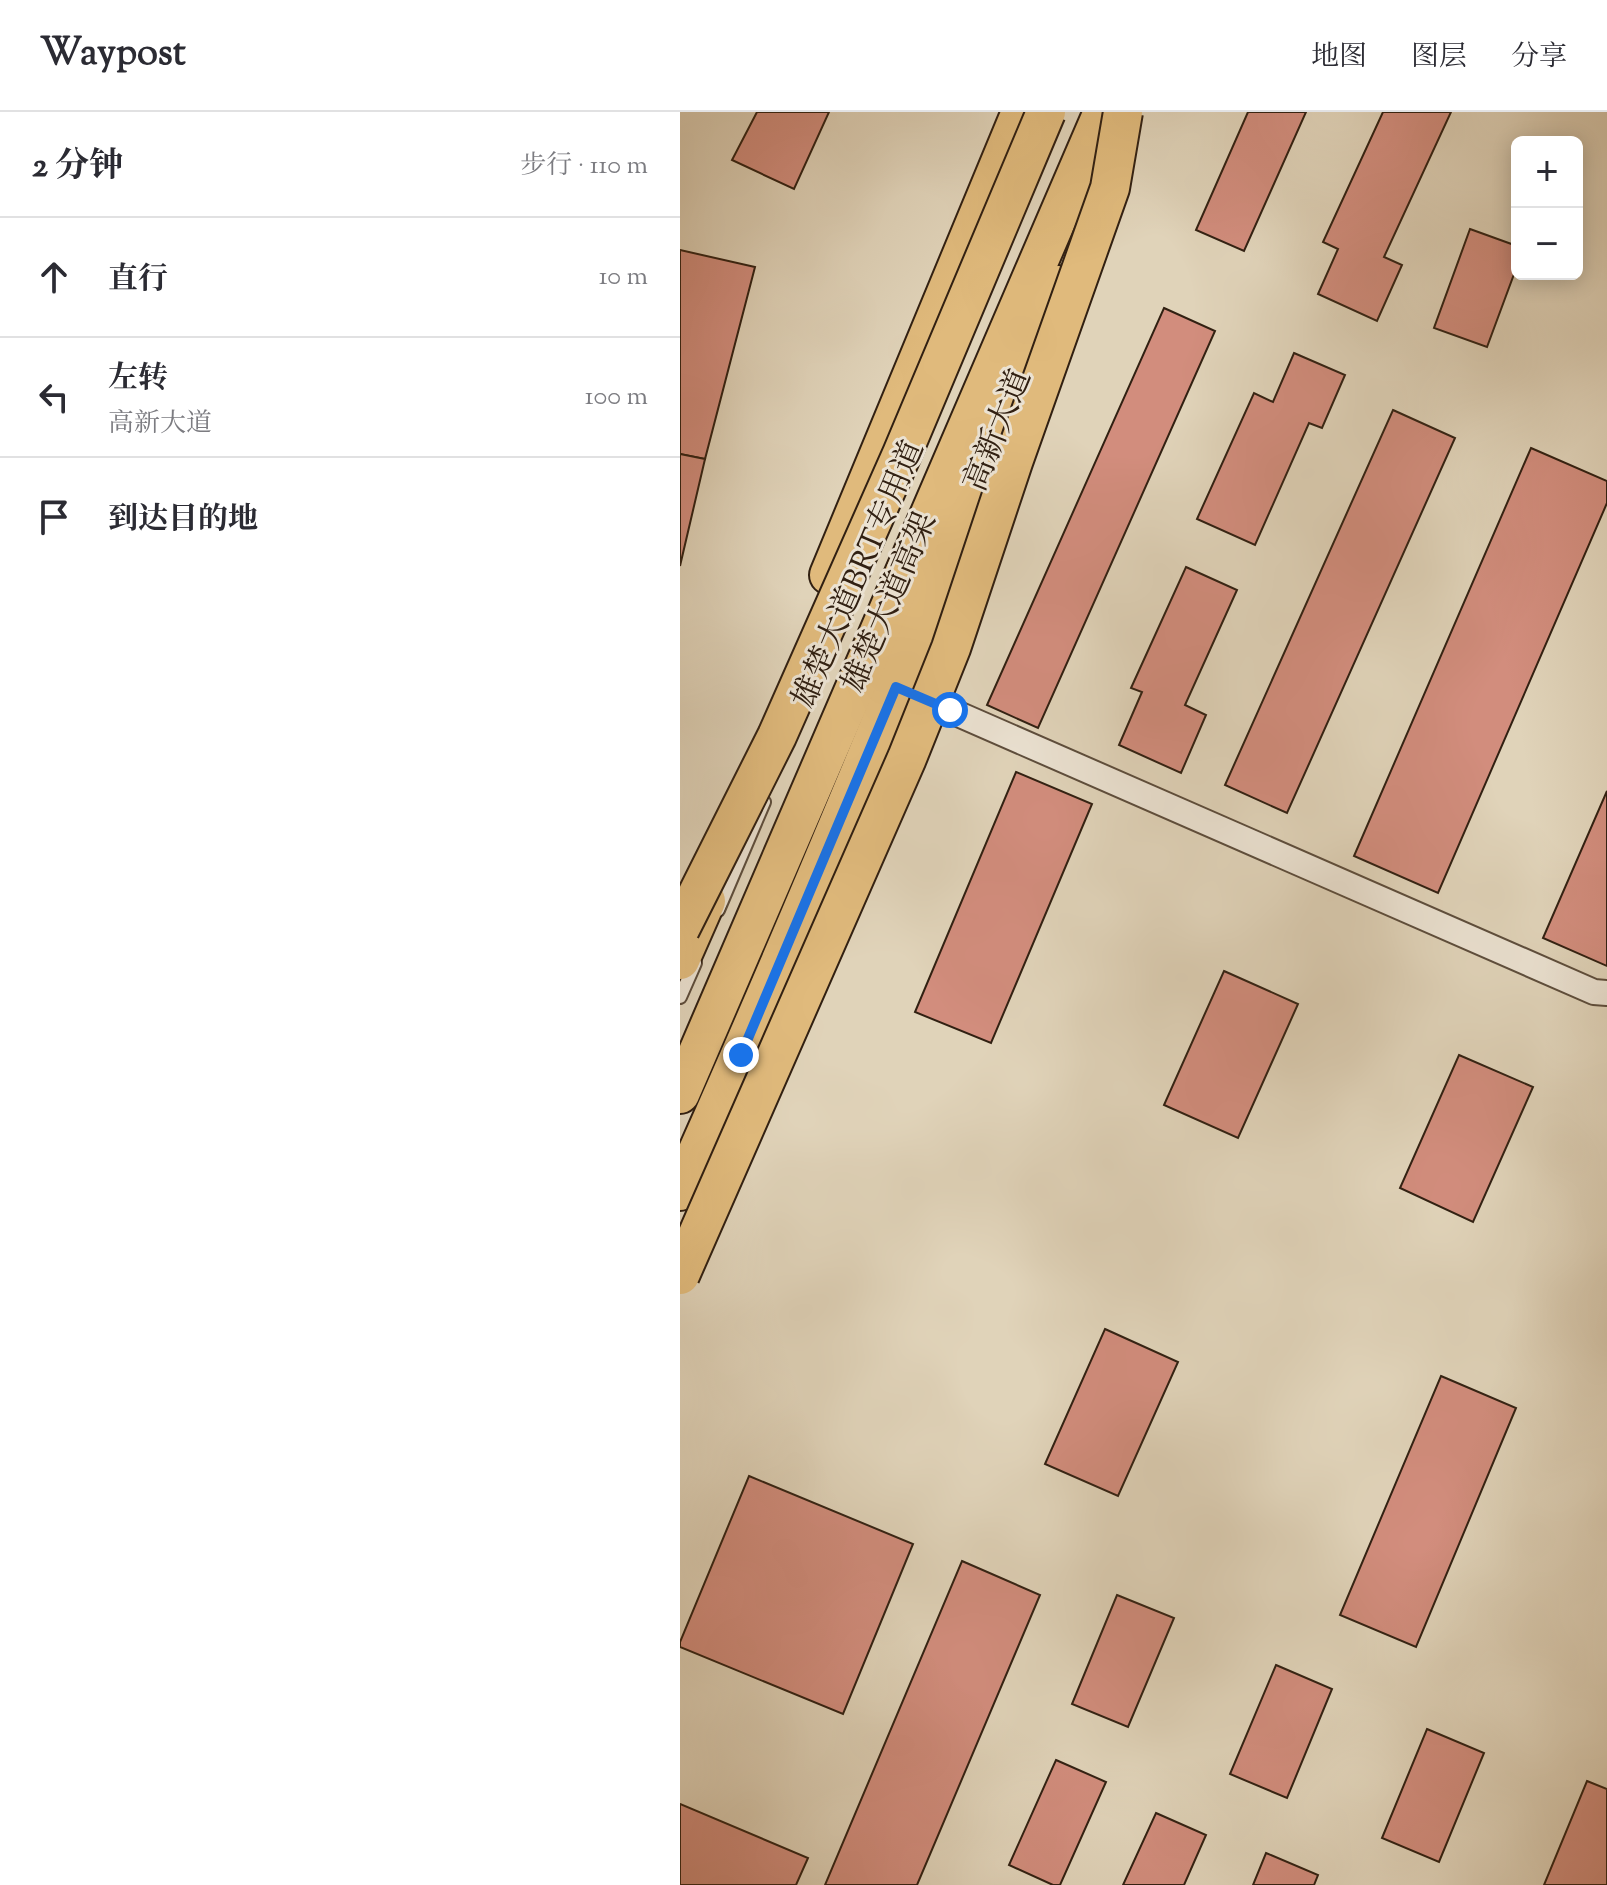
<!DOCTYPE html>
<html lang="zh">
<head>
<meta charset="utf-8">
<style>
	:root { --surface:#fff; --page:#f2f2f3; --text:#2b2b33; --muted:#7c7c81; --line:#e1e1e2 }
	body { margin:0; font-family:"Sorts Mill Goudy","Noto Serif SC",serif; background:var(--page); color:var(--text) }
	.controls { position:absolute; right:24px; top:24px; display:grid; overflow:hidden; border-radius:12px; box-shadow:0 4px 20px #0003 }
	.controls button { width:72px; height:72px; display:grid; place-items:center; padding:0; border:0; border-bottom:2px solid var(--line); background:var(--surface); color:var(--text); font:40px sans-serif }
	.stop { position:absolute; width:24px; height:24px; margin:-18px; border:6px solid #1a73e8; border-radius:50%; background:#fff }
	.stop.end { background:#1a73e8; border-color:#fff; box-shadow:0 2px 8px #0008 }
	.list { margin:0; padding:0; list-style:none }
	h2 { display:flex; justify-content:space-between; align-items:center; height:104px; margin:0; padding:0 32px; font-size:34px }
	h2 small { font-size:26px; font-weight:400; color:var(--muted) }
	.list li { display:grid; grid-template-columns:52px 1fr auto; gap:24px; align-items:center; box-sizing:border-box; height:120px; padding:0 32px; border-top:2px solid var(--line) }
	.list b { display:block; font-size:30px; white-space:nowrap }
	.list p { margin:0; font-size:26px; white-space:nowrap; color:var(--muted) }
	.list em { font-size:26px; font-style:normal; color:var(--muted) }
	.icon { flex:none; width:44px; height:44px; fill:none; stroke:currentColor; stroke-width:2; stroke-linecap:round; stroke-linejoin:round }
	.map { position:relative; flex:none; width:927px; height:1773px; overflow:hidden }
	header { display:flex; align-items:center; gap:48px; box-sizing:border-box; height:112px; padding:0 40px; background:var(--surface); border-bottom:2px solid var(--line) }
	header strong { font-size:38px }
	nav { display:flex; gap:44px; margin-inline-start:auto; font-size:28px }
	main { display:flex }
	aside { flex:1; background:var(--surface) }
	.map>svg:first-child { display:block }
	.building { fill:#d28d7d; stroke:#312012; stroke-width:2 }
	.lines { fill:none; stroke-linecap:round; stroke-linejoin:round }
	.service-casing { stroke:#5d4d3c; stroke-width:16 }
	.minor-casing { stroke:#5d4d3c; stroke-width:28 }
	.primary-casing { stroke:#312012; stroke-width:42 }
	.trunk-casing { stroke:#312012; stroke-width:42 }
	.service { stroke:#ebe2d2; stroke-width:12 }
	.minor { stroke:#ebe2d2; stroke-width:24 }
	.primary { stroke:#e0ba7c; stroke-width:38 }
	.trunk { stroke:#e0ba7c; stroke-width:38 }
	.trunk-bridge-casing { stroke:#312012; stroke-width:42; stroke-linecap:butt }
	.trunk-bridge { stroke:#e0ba7c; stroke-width:38 }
	.route { stroke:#1a73e8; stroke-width:10 }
	.labels { text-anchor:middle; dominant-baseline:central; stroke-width:6; stroke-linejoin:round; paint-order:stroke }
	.street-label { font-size:32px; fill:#312012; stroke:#ebe2d2 }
</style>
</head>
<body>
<header>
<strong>Waypost</strong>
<nav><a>地图</a><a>图层</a><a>分享</a></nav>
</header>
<main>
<aside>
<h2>2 分钟<small>步行 · 110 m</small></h2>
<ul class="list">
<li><svg class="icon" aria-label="ahead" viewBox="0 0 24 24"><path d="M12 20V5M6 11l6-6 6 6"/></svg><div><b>直行</b></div><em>10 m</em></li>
<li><svg class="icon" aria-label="left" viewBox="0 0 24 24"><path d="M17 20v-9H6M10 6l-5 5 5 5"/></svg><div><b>左转</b><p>高新大道</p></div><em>100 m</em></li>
<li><svg class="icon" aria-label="arrive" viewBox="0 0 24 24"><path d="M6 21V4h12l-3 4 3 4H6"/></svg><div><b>到达目的地</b></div></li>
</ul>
</aside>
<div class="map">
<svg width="927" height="1773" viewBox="0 0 927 1773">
	<rect width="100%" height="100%" fill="#e0d3b9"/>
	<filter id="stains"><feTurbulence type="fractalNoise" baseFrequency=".0025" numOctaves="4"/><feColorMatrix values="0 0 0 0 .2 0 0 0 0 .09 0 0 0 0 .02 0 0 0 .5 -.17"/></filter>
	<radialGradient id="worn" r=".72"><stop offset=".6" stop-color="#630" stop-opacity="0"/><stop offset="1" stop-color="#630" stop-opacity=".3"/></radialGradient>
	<g class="building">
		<path d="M77,0h72l-35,77 -62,-29z"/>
		<path d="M568,0h58l-62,139 -48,-21z"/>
		<path d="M703,0h68l-67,145 18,8 -25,56 -59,-27 20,-45 -15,-7z"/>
		<path d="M790,117l47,17v20l-30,81 -53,-19z"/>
		<path d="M0,138l75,17 -50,192 -25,-5z"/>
		<path d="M484,196l51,23 -177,397 -51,-23z"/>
		<path d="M614,241l51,22 -23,53 -13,-5 -54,122 -58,-26 57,-126 19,9z"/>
		<path d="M713,298l62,28 -168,375 -62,-28z"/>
		<path d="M851,336l76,33v22l-169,390 -84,-37z"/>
		<path d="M0,342l25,5 -25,107z"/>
		<path d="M506,455l51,23 -52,115 21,10 -25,58 -62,-28 23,-53 -11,-4z"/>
		<path d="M336,660l76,32 -101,239 -76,-31z"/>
		<path d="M927,679v175l-64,-28z"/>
		<path d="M544,859l74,33 -60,134 -74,-33z"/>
		<path d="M779,943l74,32 -60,135 -73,-34z"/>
		<path d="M425,1217l73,33 -60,134 -73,-32z"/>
		<path d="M761,1264l75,32 -100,239 -76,-32z"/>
		<path d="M69,1364l164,68 -70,170 -163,-67v-5z"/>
		<path d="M282,1449l78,34 -123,290h-92z"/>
		<path d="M437,1483l57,23 -46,109 -56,-23z"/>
		<path d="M596,1553l56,24 -45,109 -57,-24z"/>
		<path d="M747,1617l57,24 -45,109 -57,-24z"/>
		<path d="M376,1648l50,22 -46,103h-7l-44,-20z"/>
		<path d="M907,1669l20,8v96h-63z"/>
		<path d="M0,1692l128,54 -12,27h-116z"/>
		<path d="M476,1701l50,22 -22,50h-61z"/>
		<path d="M586,1741l52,22 -4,10h-61z"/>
	</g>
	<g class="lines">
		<defs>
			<g id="service">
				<path d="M38,798l46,-108"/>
				<path d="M0,885l15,-34"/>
			</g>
			<path id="minor" d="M237,584l677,296 13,1"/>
			<g id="primary">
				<path d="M149,463l192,-463"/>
				<path d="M0,1079c134,-299 256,-602 378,-906"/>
			</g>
			<g id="trunk">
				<path d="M0,848l26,-59"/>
				<path d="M0,982l423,-982"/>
			</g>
		</defs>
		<use href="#service" class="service-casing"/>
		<use href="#minor" class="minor-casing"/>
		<use href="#primary" class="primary-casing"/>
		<use href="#trunk" class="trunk-casing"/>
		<use href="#service" class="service"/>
		<use href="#minor" class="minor"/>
		<use href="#primary" class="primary"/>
		<use href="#trunk" class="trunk"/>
		<defs>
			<g id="trunk-bridge">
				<path d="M0,817l97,-193 125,-282 144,-342"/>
				<path d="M0,1163l227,-517 44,-110 62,-186 97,-274 13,-76"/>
			</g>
		</defs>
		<use href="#trunk-bridge" class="trunk-bridge-casing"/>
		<use href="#trunk-bridge" class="trunk-bridge"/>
	</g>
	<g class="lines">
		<path class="route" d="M61,943l155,-368 54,23"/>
	</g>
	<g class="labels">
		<g class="street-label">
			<text transform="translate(319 319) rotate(-68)">高新大道</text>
			<text transform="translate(180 463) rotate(-67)">雄楚大道BRT专用道</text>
			<text transform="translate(211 491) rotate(-67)">雄楚大道高架</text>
		</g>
	</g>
	<rect width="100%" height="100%" filter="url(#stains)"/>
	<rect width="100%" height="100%" fill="url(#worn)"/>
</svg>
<div class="controls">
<button>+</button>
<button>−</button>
</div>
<div class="stop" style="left:270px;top:598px"></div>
<div class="stop end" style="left:61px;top:943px"></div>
</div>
</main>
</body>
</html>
